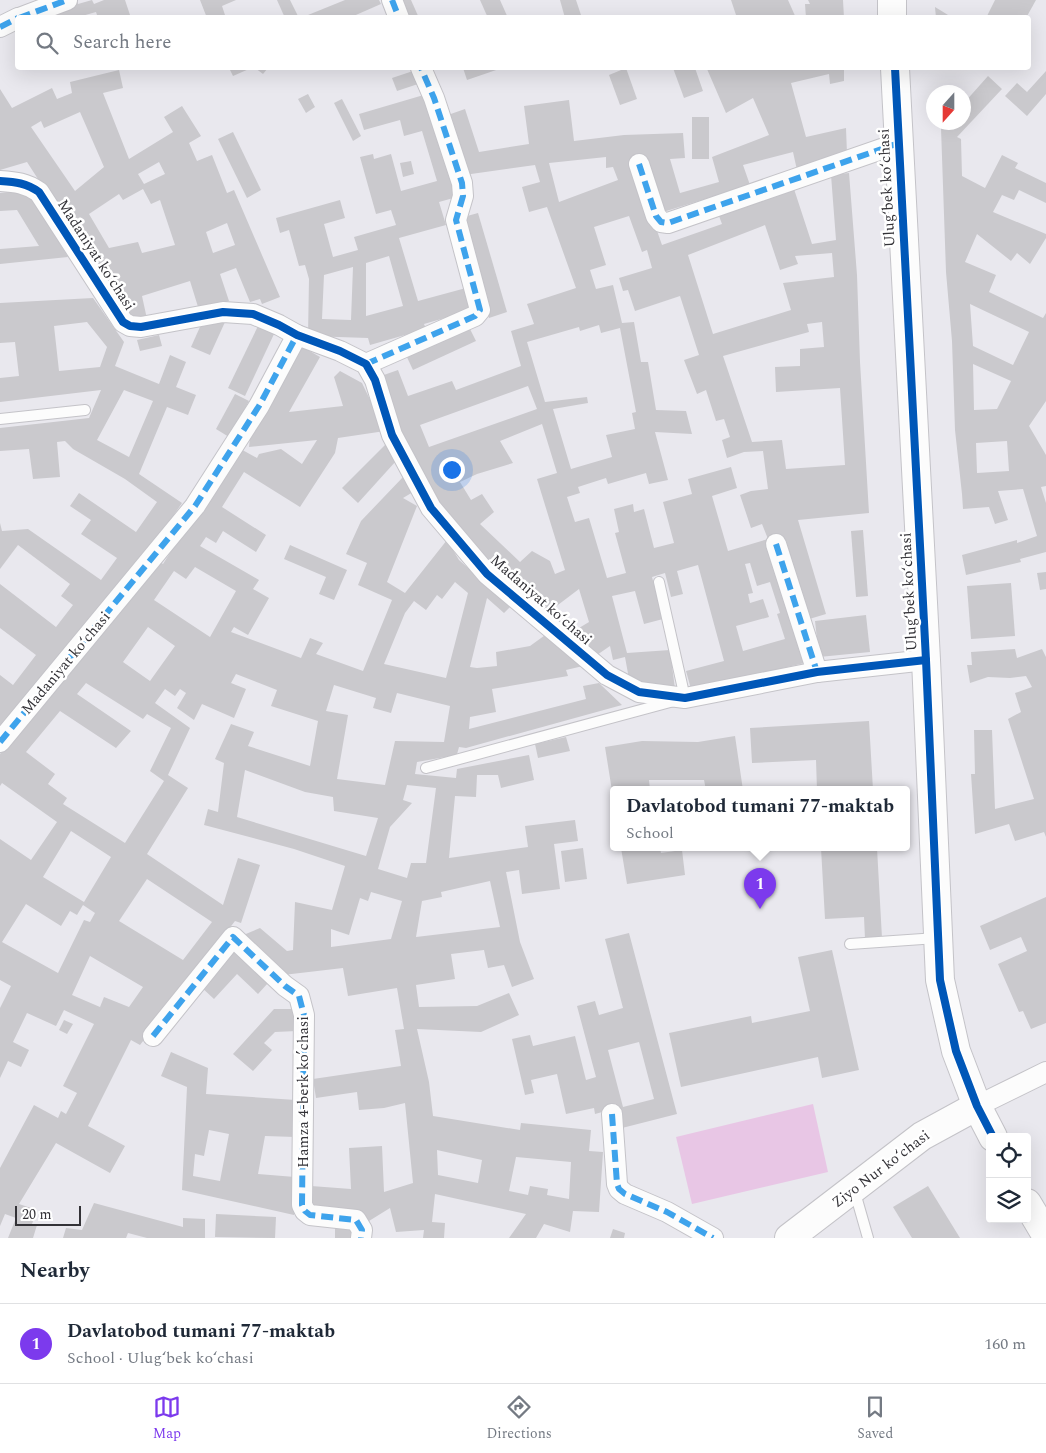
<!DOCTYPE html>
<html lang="en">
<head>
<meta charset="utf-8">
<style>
	:root { --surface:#fff; --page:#f2f2f3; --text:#1f2937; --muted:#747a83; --line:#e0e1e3; --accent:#7c3aed }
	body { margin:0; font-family:Spectral,serif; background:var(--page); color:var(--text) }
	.controls { position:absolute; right:15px; bottom:15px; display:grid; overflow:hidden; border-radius:5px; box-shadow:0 5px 20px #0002 }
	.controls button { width:45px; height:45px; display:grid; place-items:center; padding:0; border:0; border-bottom:1px solid var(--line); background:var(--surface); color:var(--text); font:25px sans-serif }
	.compass { position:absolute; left:926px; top:85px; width:45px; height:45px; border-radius:50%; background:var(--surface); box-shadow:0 5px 20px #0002; rotate:201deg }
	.scale { position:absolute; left:15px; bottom:12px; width:66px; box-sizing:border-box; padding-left:5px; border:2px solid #333237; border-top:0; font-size:14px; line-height:18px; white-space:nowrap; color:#333237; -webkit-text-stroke:4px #fff; paint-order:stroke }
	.you { position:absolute; left:451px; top:469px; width:18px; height:18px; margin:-12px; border:4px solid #fff; border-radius:50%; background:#1a73e8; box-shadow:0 0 0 8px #1a73e833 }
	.badge { display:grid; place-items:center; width:32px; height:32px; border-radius:50%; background:var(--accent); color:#fff; font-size:16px; font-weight:700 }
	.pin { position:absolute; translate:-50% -41px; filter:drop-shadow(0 1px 2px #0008) }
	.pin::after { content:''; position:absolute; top:26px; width:18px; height:15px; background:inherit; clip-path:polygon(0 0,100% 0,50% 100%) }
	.popup { position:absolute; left:610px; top:786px; width:300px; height:65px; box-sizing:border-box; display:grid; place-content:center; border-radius:5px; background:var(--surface); filter:drop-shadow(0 1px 4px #0005); font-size:16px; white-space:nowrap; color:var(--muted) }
	.popup b { font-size:19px; color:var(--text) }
	.popup::after { content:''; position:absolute; left:50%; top:100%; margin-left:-10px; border:10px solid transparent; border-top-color:var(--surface) }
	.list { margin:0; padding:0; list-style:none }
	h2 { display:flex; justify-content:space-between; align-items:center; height:65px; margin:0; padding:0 20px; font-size:21px }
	h2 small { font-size:16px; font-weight:400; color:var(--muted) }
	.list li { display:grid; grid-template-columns:32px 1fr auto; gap:15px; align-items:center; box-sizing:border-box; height:80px; padding:0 20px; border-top:1px solid var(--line) }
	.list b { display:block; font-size:19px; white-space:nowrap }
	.list p { margin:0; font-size:16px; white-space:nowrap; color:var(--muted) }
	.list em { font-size:16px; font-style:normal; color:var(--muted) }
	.icon { flex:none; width:28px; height:28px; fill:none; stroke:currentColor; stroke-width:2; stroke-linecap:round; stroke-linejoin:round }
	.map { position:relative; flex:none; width:1046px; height:1238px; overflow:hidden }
	.search { position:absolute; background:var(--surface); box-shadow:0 5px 20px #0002; left:15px; right:15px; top:15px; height:55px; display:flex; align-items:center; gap:12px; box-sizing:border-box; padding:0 18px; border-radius:5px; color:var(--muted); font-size:19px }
	.sheet { height:145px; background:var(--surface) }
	nav { display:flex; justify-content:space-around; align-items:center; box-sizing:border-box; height:70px; border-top:1px solid var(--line); background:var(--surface); font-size:14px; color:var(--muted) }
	nav a { display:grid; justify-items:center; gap:2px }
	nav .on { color:var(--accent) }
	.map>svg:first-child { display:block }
	.green { fill:#e8c6e5 }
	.building { fill:#cac9cd; fill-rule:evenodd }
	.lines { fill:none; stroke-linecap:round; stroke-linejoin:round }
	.lane-casing { stroke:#c4c3c8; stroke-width:12 }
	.street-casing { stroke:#c4c3c8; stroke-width:22 }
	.secondary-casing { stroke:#c4c3c8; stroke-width:30 }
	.lane { stroke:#fcfcfc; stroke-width:10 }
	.street { stroke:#fcfcfc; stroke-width:20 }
	.secondary { stroke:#fcfcfc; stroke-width:28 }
	.quiet { stroke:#3ea3ec; stroke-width:6; stroke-dasharray:12 6; stroke-linecap:butt }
	.cycleway-casing { stroke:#fff; stroke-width:11 }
	.cycleway { stroke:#0057b8; stroke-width:8 }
	.labels { text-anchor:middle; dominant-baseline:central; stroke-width:5; stroke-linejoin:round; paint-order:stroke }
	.street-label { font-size:15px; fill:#333237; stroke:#fff }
</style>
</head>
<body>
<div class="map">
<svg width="1046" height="1238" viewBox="0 0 1046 1238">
	<rect width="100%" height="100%" fill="#e9e8ee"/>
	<path class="green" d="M813,1104l15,68 -136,32 -16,-67z"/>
	<g class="building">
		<path d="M74,0h3l1,4 14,-4 2,4 10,-4h21l6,18h-33l-2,-6 -14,4v2h-34z"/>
		<path d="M200,0h36l-14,6 4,12h-19z"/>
		<path d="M277,0h13l9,18h-14z"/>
		<path d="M345,0h34l2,4 -32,14h-40l-1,-3z"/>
		<path d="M397,0h14l8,18h-15z"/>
		<path d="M480,0h20l8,18h-20z"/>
		<path d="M560,0h16l6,18h-17z"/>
		<path d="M731,0h57l8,18h-59z"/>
		<path d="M808,0h35l1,18h-38l-1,-14h5z"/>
		<path d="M995,0h41l-10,18h-40z"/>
		<path d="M935,7l18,11h-17z"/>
		<path d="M229,68h19l1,1 -16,7z"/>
		<path d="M255,68h13l-5,6z"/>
		<path d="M463,68h39l-35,12z"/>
		<path d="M626,68l11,31 -17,6 -11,-30z"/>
		<path d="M673,68h22l8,23 -19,7z"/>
		<path d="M709,68h135v13l-14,3 -1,-10 -38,9 15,54 40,-9 1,26 -50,16 -4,-18 -50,13 7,20 -90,28 -18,-25 20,57 60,-21 -3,-8 75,-27 18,55 24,-4 -5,-65 18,-2 8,102 3,87 9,151 -71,7 28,94 -20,6 3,42 -118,27 -5,-18 38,-10 -26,-96 -21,6 6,23 -12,3 -6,-24 -13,4 11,42 -19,5 -9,-33 -23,5 15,57 43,-3 5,39 -46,-10 -4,-22 -12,3 -3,-14 -16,11 -25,-23 20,-12 -10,-33 -33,25 -81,-75 -46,-64 -11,-19 -27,-80 17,-6 10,26 44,-15 4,9 65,-24 -10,-35 23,-7 -7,-20 49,-16 -29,-81 -18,5 -7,-25 18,-5 -5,-17 -71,10 -19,-59 20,-7 14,43 50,-8 -5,-38 45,-6 5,41 50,-6 59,-2 2,25 -15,1 10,34 39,-11 -7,-25 57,-22 -16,-37 -27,15 -19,-44zM606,157v11l7,-1 5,13 -59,22 -10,-39zM629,216l13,36 5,-2 5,18 -33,10 4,13 5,-1 7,21 45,-15 19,59 -15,5 13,34 9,-4 10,31 8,-2 6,18 -8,3 5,18 17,-6 19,-1 5,38 -17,2 -11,4 11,33 11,-4 6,15 -40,12 -16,-55 25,-8 -6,-21 -43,12 4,15 -29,8 11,41 -20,5 -10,-39 -10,3 -1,-8 -19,5 5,23 -4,1 11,40 -19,5 -18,-60 -14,4 -8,-25 13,-4 -2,-6 28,-9 2,6 38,-11 3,11 19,-4 -13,-48 37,2 -6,-23 -30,-1 -8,-48h-7l-7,-40 -12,1 -9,-38 -17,4 -6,-19 16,-5 -12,-38zM765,225l15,45 18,-6 -3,-8 37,-3 2,24 -51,6 8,27 -78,24 -25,-79zM822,322l2,25 -24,2v17l-25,1 1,25 64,-4 5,77 -59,4 -4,-29 -30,2 -29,-86 86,-24 -2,-8zM599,325l2,8 19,-5 16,84 -4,1 3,16 -29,6 6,22 -41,12 -18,-60 35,-6 -1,-6 -42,5 -18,-60 52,-15 1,4zM528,386l9,23 -108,38 -9,-22zM542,424l15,49 -20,6 28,91 -10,4 -5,-13 -18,-10 -12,11 -40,-38 14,-12 -12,-18 -11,6 -11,-18 17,-8 36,-11 -13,-22zM750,563l7,23 13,-4 10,31 -3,1 8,25 -42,12 -7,-25 33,-9 -6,-18 -13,4 -2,-9 5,-1 -8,-29z"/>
		<path d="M119,70l4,18 -20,5 26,66 44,-27 -9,-15 18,-11 19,30 -12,7 8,18 15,-6 15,38 7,-3 46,107 -18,7 -2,-5 -10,3 -14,-34 -16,6 9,27 -30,9 -9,-29 -48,15 5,23 -14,2 -35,-49 -71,-110 -27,8v-81l12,19 40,-20 5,11 15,-6 -2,-11zM80,112l24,55 -29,24 -44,-64 10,-6 3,7zM159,162l6,12 -21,10 -6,-10zM143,189l8,15 9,-4 15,45 -33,8 -4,-11 -29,6 -20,-34 30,-20 4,6zM227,223l8,22 -22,8 -7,-21z"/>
		<path d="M413,71l5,13 -21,7 -5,-13z"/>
		<path d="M1046,71v23l-19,22 -22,-20 12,-13 10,9z"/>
		<path d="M988,76l14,13 -45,48 4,2 1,37 23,12 17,-33 16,8 -3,5 31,15v20l-27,-13 -5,10 -12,-5 -9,17 53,22v4l-16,26 -13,-11 -6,8 -34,-27 -12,28 31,13 -7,17 54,26 3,-5v88l-17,25 17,29v31l-5,1 5,16v49l-26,7 1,3 -55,13 -4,-20 55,-15v3l20,-7 -14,-47 -25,2 10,29 -13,4 -6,-17 -26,2 -1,-15 -7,-64 -3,-89 -6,-69 -5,-144 5,-6h18v-19zM970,304l59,28 -16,33 -40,-19zM973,364l38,17 -14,28 -23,1zM1007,441l2,30 -32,2 -1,-30z"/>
		<path d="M308,94l7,13 -9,6 -8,-14z"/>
		<path d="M427,94l30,103 -18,5 7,23 -47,13 19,63 48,-13 6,22 -48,14 2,5 -56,16 -2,-7 -60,-2 1,-57 -4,-14 -6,1 -10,-36 -9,3 -4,-15 64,-18 5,18 -21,6 9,33 25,-7 -4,-13 42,-12 -5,-15 -15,4 -16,-57 13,-3 1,5 17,-5 10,37 36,-10 -15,-50 -18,5 -4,-16 -36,10 -5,-16zM389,256l14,50 -37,10v-53zM353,267l-2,53 -29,-1 2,-44z"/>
		<path d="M342,99l19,37 -8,5 -19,-38z"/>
		<rect x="692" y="117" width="17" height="42"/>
		<path d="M233,132l28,58 -14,8 -29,-59z"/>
		<path d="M411,161l3,13 -11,3 -3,-14z"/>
		<path d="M28,190l40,67 -68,7v-15l39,-3 -22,-36 -17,1v-18z"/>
		<path d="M478,213l29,99 -18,6 -29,-100z"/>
		<path d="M93,298l31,44 -9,24 44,18 11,-29 16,7 -10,25 20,8 -8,20 -21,-8 -28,67 43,29 -37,54 -145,177v-59l13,10 23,-30 -36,-27v-44l56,43 17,-22 -12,-9 9,-12 -52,-39 -18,24v-46l2,8 26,-2 73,51 16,-22 -36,-24 10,-14 -21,-14 9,-13 57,39 21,-30 -32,-23 -52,-30 -8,-8 -8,1 3,35 -27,2 -4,-30 -29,2v-23l89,-10 12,-28 -101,12v-24l19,-2 -4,-34 -15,1v-40zM87,322l20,25 -7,20 -41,4 -5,-45zM124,390l29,11 -24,56 -32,-17z"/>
		<path d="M204,318l21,4 -15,33 -19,-8z"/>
		<path d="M468,325l8,16 -63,29 -8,-17z"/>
		<path d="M258,326l16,8 -29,62 -17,-8z"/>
		<path d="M159,335l3,11 -22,5 -3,-11z"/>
		<path d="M301,346l19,11 -31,55 54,-6 -9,-29 6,-6 22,12 23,48 -47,7 -3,15 -35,54 -56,-35 -22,35 44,28 -10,17 -33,-21 -7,12 -10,-6 -6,9 59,34 -6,9 16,9 -21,37 -14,-8 -3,5 70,26 9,-20 13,5 -7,11 47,17 29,-71 -34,-15 9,-22 -21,-9 15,-33 43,-45 9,16 -10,6 14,8 -30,76 18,11 42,-53 12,20 52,46 -7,7 -17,-15 -17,69 7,1 20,-2 -1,-14 34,-6 18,-13 35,33 -17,4 2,6 -76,13 4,23 -26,5 -1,12 117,-30 -3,-13 16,-3 23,22 -156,43 -7,-1 -3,11 -5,-2 -34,6 -2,12 41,4 1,-9 72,-14 5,25 -33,8 -3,-13h-21l-1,22 -21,-1 -6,62 79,-11 -3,-21 50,-6 3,21 -24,3 6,45 -38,5 -3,-24 -13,2 14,70 14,37 -22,8 -8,-22 -16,3 -4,-18 -33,4 4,25 -39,6 3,22 58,-1 32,-13 10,22 -38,17 -64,-3 12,53 4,34 87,14 1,-7 70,7 -2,21 14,1 -4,60 -26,-1 -3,21 -26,-8 -8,14h-27l17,-24 -91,-20 -3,28 13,1 -1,15h-21l1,-8 -28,2 -6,-24 -21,13 -6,-9 -54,-6 2,-20 40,3 -2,-41 33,-2 2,46 29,-9 -8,-80 -21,5 -25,2 -2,-18 -41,6 -3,-19 88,-13 -6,-36 9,-1 -7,-41 -49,8 -5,-28 -60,7 -42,-39 19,-8 27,23 6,-1 2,-48 37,8 13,-44 -51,-17 -90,-24 4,-16 10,3 6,-49 -9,-4 16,-35 23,8 -6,14 62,20 8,-45 -47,-15 6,-16 -41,-16 -5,9 15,6 -12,29 -32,-14 -8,16 -17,-12 9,-15 -6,-4 -5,7 -10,-7 -10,14 35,25 -22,47 20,13 -41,66 76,51 15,-47 22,7 -19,58 -6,-2 -95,124 -9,-5 -43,86 37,20 -15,27 -54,-30 -37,61 18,6 -5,14 5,1 -4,13h-25l8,-20 -11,-4 -5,12v-58l34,-63 24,13 3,-7 5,3 11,-21 -14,-7 31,-62 -30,-14 -8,16 -29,-13 -14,29 16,8 -8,17 -13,-6 -8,17v-70l11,-22 -11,-6v-141l31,21 26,-38 -55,-39 -2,3v-32l157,-194 6,4 74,-117 20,11 2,-4 22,-5 21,15 15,-24 -68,7 2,-20zM195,567l41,24 -26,46 -56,-37 20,-29 12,8zM455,582l13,11 -22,85 -62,-14 21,-51 9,-12 12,9 11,-15 5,4zM148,627l27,19 -25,35 -27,-19zM86,683l57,36 4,-5 24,14 -21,43 14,10 -39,62 -62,-39 4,-6 -19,-14 7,-10 -29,-22 34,-41 56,37 15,-17 -54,-37zM334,685l42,13 -3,10 18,5 6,-20 53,13 -6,36 -49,-1 -10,44 -48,-6 11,-64 -22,-4zM245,770l60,22 28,5 1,14 44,7 -12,38 -129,-39zM407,785l29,3 -10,75h-15l-4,15 -29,-9 12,-42 22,-24 -9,-3zM71,831l40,26 -27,45 -41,-25zM147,879l65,43 -29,38 -64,-39zM490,881l10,46 -84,10 6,-36 20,-4 -1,-5zM371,892l31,9 -11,38 -60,8v-18l18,6 11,-37 8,3zM26,904l35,22 9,-15 7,4 6,-10 12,8 -5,9 -6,-2 -26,53 -56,-31zM90,956l53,31 -14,20 -25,-10 -4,10 -28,-12zM437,1150l45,10 -4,23 -40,-8zM516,1157l55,5 -2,37 -22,-4 1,-6 -18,-3 -2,9 -19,-4z"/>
		<path d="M235,394l14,7 -20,36 -13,-8z"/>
		<path d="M389,441l7,20 -38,42 -16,-15z"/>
		<path d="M863,530l5,66 -12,1 -5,-66z"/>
		<path d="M290,545l57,25 -13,30 -15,-6 7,-17 -42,-18z"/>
		<path d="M1046,572v17l-6,1 -3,-17z"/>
		<path d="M1011,583l4,53 -44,3 -4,-53z"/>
		<path d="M866,615l4,37 -51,5 -4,-36z"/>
		<path d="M1015,649l2,9 25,-9 4,8v180l-2,-5 -29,9 -6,-17 -34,10 -4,-60h4l-1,-44h18l3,79 39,-10 -26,-80 13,-7 -6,-19 17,-6 -6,-11 -16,2 -22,-1 -18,6 -3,-18h5l-1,-13z"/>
		<path d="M869,721l4,69h-56l-1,-30 -64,3 -2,-35z"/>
		<path d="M735,736l8,54h-37l-2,-10h-55l1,10h-36l-1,7 -8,-50 37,-6 56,1z"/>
		<path d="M566,737l4,14 -32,7 -3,-14z"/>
		<path d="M583,848l4,31 -22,3 -4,-31z"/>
		<path d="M621,848h39l1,5 21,-3 3,25 -58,9z"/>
		<path d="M821,848h56l5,90 -17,1 -1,-22 -39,2z"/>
		<path d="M1046,897v126l-15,6 -8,-18 -4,1 -21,-48 29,-13 -6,-14 -31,13 -10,-24z"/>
		<path d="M629,933l48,181 -55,14 -5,-20 -22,6 -1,-6 -28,6 -9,-40 -26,6 3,13 -9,2 -13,-56 18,-4 3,11 42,-10 11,44 10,-3 -19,-71 18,-5 4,14 24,-7 -18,-69zM639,1042l15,57 -31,8 -15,-57z"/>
		<path d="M232,950l36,33 -10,11 -21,-20 -23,25 -14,-13z"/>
		<path d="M832,950l27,120 -37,8 -4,-21 -137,30 -12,-54 82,-17 1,7 58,-12 -12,-54z"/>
		<path d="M274,1009h22l1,22 -22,1 -11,11 8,7 -19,21 -20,-17z"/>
		<path d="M64,1020l9,4 -6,10 -8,-4z"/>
		<path d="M171,1052l37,16 -2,26 90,6 -1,37 -30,-1 -7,38 37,3 -1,38 -112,-25 5,-103 -26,-11zM209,1130l20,4 -9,47 -27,-5 2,-22 9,2z"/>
		<path d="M928,1186l32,52h-48l-19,-31z"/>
		<path d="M94,1203l89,24v-9l22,1v19h-58l-19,-5 -2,5h-63l3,-10 16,2z"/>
		<path d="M216,1214l60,3 -1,21 -60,-1z"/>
		<path d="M335,1227h18l-1,11h-17z"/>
		<path d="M613,1229l12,4 -1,5h-14z"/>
	</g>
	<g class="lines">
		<defs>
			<g id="lane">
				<path d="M0,419l85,-9"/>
				<path d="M426,768l259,-70 -26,-116"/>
				<path d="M850,944l87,-6"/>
				<path d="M854,1189l14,49"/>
			</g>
			<g id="street">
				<path d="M392,0l7,18"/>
				<path d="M19,18l48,-18"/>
				<path d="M0,27l18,-9"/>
				<path d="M639,164l17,52 5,6 7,1 231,-80"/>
				<path d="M0,181c16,1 26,2 39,11l84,130 7,4 11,1 82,-15 30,2 26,11 18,10 43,16 26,13 9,16 17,55 39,73 56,66 120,101 32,17 46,6 132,-26 109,-12"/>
				<path d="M366,364l109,-48 5,-6 -24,-90 7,-24 -1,-13 -28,-85 -13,-30"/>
				<path d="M776,544l41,128"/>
				<path d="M0,742l195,-236 64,-100 38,-71"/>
				<path d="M153,1036l80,-99 52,49 14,10 5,19 -2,190 3,6 5,4 46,5 6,10 -1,8"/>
				<path d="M977,1106l69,-34"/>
				<path d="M612,1114l5,70 2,5 6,5 42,18 46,26"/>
			</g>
			<g id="secondary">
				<path d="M892,0v18"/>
				<path d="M895,68l31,592 14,320 16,71 21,55 16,31"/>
				<path d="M1027,1203l19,32"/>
				<path d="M789,1238l133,-102 55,-30"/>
			</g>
		</defs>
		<use href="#lane" class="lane-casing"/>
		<use href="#street" class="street-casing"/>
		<use href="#secondary" class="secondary-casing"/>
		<use href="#lane" class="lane"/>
		<use href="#street" class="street"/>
		<use href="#secondary" class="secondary"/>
		<g class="quiet">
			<path d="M392,0l7,18"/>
			<path d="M19,18l48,-18"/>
			<path d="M0,27l18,-9"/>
			<path d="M639,164l17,52 5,6 7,1 231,-80"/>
			<path d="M366,364l109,-48 5,-6 -24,-90 7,-24 -1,-13 -28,-85 -13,-30"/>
			<path d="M776,544l41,128"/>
			<path d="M0,742l195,-236 64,-100 38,-71"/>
			<path d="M153,1036l80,-99 52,49 14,10 5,19 -2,190 3,6 5,4 46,5 6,10 -1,8"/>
			<path d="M612,1114l5,70 2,5 6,5 42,18 46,26"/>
		</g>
		<defs>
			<g id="cycleway">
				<path d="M895,68l31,592 14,320 16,71 21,55 16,31"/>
				<path d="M0,181c16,1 26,2 39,11l84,130 7,4 11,1 82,-15 30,2 26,11 18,10 43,16 26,13 9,16 17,55 39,73 56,66 120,101 32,17 46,6 132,-26 109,-12"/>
			</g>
		</defs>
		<use href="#cycleway" class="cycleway-casing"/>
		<use href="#cycleway" class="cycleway"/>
	</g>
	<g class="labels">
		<g class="street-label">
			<text transform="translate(887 188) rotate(-93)">Ulugʻbek koʻchasi</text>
			<text transform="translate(96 255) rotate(57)">Madaniyat koʻchasi</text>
			<text transform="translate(909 592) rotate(-93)">Ulugʻbek koʻchasi</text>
			<text transform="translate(541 600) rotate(41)">Madaniyat koʻchasi</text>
			<text transform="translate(66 663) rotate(-50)">Madaniyat koʻchasi</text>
			<text transform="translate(303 1092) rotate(-90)">Hamza 4-berk koʼchasi</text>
			<text transform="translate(881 1169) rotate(-37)">Ziyo Nur koʻchasi</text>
		</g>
	</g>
</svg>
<div class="controls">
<button><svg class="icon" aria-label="locate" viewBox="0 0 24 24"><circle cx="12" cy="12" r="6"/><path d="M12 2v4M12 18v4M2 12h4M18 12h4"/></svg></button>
<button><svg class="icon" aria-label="layers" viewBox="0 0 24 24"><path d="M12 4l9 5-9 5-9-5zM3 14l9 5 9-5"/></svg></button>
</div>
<svg class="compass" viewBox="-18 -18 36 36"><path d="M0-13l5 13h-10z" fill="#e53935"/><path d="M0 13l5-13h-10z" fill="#747a83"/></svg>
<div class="scale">20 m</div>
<div class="you"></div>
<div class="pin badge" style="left:760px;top:909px">1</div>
<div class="popup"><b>Davlatobod tumani 77-maktab</b>School</div>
<div class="search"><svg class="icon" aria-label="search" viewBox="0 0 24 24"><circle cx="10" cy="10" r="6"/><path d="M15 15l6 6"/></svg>Search here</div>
</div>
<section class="sheet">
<h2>Nearby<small></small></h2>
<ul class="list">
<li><span class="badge">1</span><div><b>Davlatobod tumani 77-maktab</b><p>School · Ulugʻbek koʻchasi</p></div><em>160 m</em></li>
</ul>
</section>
<nav>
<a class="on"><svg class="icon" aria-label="map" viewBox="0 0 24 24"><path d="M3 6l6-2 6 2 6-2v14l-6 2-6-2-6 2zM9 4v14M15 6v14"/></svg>Map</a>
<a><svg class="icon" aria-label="directions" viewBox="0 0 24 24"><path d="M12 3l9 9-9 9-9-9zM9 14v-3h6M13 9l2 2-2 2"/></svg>Directions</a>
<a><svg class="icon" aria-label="saved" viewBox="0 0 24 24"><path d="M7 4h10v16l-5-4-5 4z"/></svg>Saved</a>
</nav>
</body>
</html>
